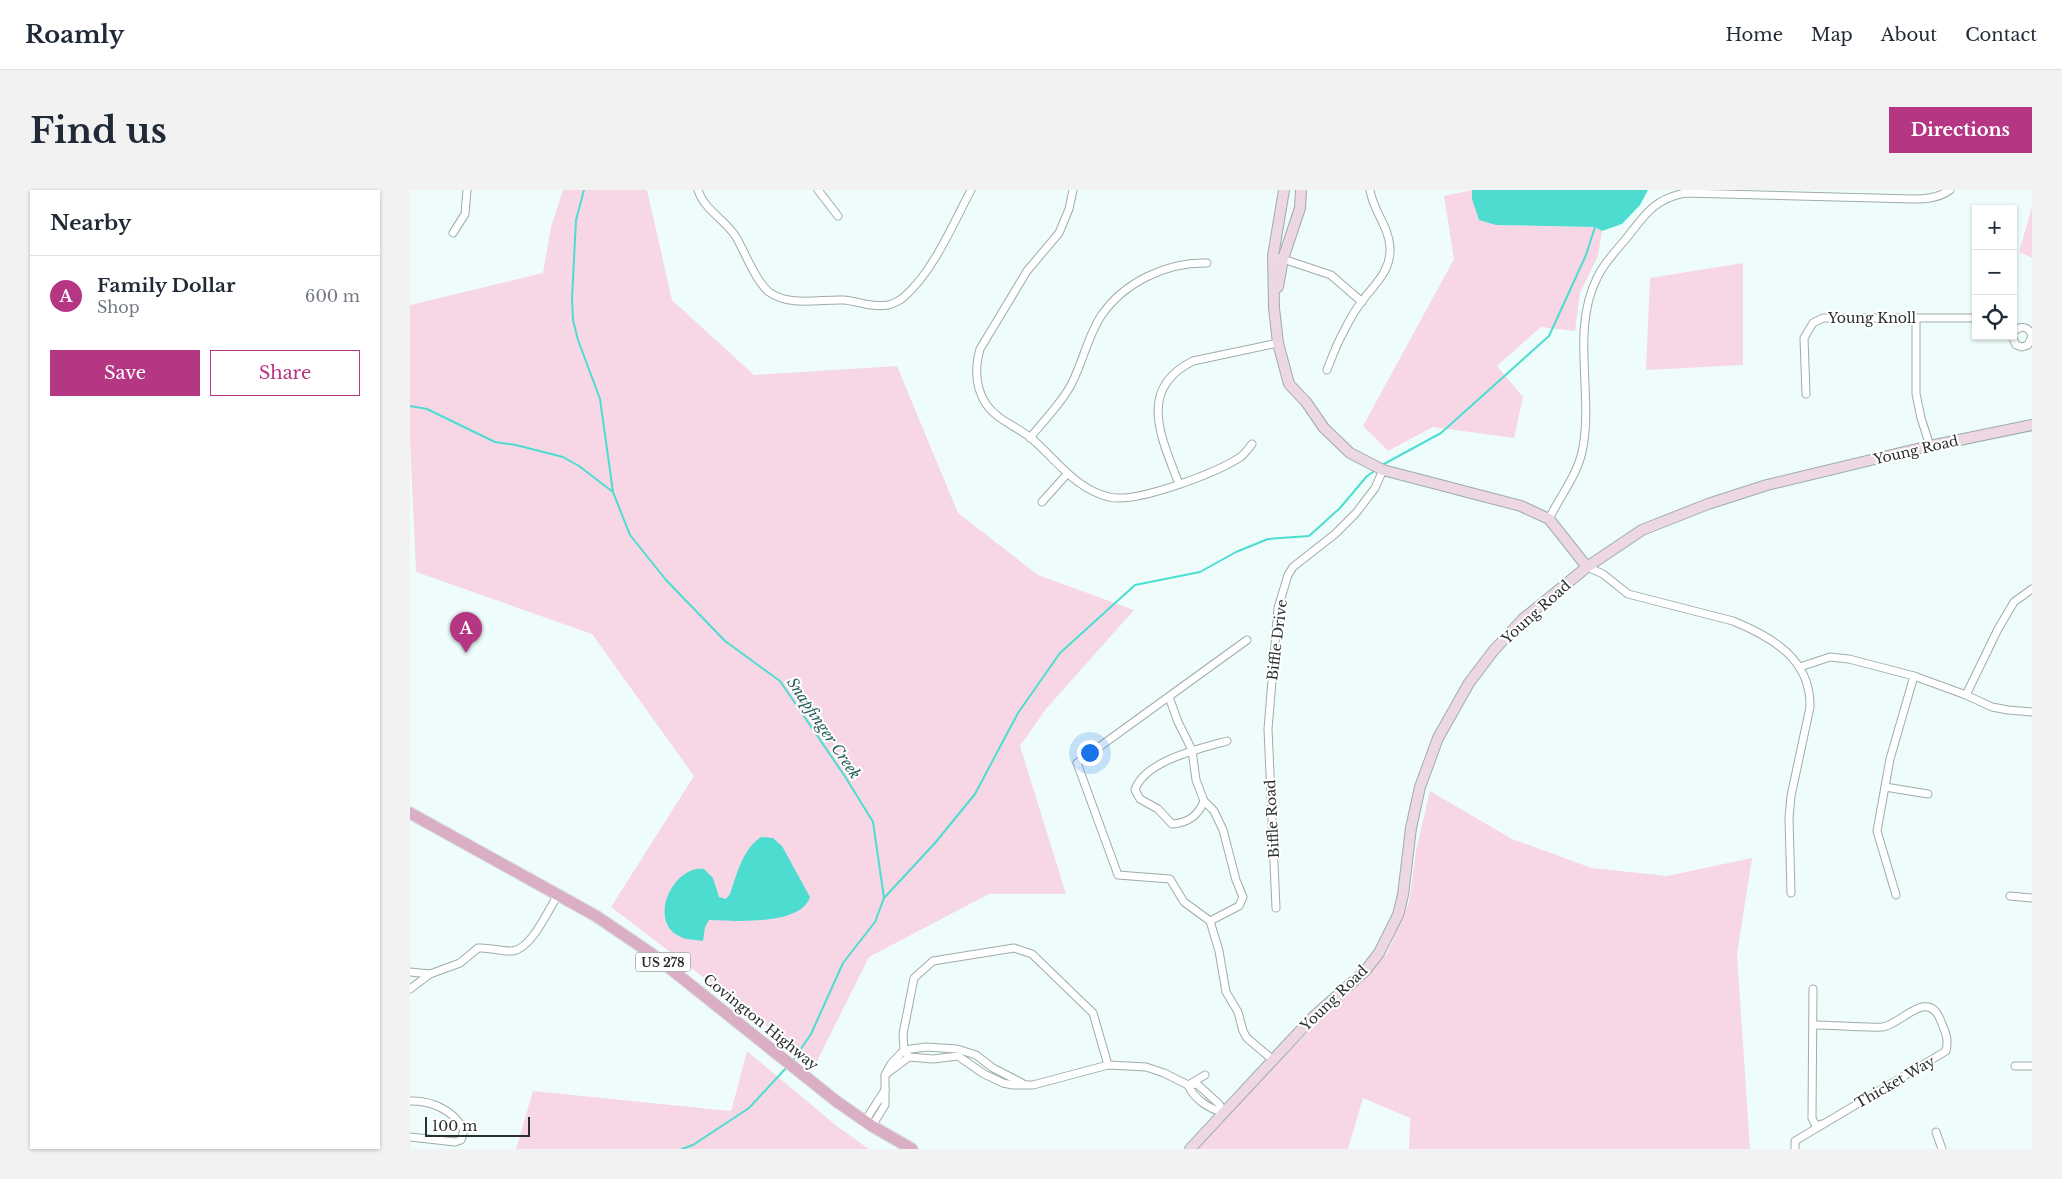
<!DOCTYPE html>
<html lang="en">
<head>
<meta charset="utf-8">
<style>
	:root { --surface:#fff; --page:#f2f2f3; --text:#1f2937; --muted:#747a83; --line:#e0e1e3; --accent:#b53682 }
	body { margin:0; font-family:"Libre Baskerville",serif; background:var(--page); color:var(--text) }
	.controls { position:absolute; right:15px; top:15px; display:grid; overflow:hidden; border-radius:0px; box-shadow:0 1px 4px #0004 }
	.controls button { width:45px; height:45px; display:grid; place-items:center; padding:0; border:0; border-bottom:1px solid var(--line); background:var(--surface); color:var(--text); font:25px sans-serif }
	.scale { position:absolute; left:15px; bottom:12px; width:105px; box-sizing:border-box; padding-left:5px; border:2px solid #292f2e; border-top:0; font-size:14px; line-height:18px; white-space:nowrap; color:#292f2e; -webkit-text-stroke:4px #fff; paint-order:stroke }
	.you { position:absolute; left:679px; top:562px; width:18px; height:18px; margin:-12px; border:4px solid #fff; border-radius:50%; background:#1a73e8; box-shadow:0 0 0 8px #1a73e833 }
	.badge { display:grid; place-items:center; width:32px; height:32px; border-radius:50%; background:var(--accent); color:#fff; font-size:16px; font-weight:700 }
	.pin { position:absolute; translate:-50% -41px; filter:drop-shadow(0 1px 2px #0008) }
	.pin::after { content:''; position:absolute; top:26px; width:18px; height:15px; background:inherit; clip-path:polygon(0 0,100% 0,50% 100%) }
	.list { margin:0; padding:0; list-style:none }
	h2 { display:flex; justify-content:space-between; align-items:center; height:65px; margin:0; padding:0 20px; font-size:21px }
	h2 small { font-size:16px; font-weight:400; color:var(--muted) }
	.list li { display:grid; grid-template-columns:32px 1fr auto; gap:15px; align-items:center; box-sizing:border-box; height:80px; padding:0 20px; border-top:1px solid var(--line) }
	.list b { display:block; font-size:19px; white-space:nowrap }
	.list p { margin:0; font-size:16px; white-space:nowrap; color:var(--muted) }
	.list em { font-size:16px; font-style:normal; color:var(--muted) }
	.actions { display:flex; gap:10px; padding:15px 20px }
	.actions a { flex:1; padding:11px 0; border:1px solid var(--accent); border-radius:0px; text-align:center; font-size:18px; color:var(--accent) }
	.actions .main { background:var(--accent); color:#fff }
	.icon { flex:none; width:28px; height:28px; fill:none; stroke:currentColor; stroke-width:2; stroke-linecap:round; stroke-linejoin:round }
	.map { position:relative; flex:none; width:1622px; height:959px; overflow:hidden; border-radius:0px }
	header { display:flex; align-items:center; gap:30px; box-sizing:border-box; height:70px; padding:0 25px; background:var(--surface); border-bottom:1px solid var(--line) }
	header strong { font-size:24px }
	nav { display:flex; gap:28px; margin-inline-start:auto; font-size:18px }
	.intro { display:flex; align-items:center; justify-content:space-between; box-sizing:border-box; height:120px; padding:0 30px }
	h1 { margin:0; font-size:35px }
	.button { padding:12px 22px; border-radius:0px; background:var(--accent); color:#fff; font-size:18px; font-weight:700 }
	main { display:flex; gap:30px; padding:0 30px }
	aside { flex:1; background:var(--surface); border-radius:0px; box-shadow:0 1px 4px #0004 }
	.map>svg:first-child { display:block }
	.green { fill:#f7d7e6 }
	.water { fill:#4cddd0 }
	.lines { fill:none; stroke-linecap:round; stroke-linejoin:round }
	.stream { stroke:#4cddd0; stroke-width:2 }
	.street-casing { stroke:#9facab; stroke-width:9 }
	.secondary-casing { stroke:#9facab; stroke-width:12 }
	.primary-casing { stroke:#d8dad9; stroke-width:13 }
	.street { stroke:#fff; stroke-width:7 }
	.secondary { stroke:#ecd7e2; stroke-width:10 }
	.primary { stroke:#daafc5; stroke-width:11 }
	.labels { text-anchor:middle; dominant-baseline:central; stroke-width:4; stroke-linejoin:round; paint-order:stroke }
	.shield { fill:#fff; stroke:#696d6d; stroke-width:1 }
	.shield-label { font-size:12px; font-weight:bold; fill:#292f2e }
	.street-label { font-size:14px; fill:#292f2e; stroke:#fff }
	.water-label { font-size:15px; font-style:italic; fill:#245f59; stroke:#fff }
</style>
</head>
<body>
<header>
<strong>Roamly</strong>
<nav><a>Home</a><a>Map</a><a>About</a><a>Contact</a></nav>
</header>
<div class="intro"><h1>Find us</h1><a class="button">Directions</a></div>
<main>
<aside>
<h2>Nearby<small></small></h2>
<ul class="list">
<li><span class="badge">A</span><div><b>Family Dollar</b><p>Shop</p></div><em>600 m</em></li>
</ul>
<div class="actions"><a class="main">Save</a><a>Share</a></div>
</aside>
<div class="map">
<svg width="1622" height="959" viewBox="0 0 1622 959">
	<rect width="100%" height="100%" fill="#eefdfb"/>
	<g class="green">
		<path d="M153,0h84l25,110 82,75 143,-9 61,147 80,62 96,35 -88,99 -26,37 46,148h-77l-120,63 -53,106 -205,-156 83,-131 -102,-142 -176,-62 -6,-133v-134l133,-32 8,-46z"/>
		<path d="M1062,0v9l24,26 99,2 7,4 -4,25 -18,37 -5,38 -34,-4 -44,39 26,31 -9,41 -81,-11 -45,24 -25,-25 91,-167 -10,-63z"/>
		<path d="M1622,17v51l-13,-6z"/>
		<path d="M1333,73v102l-97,5 4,-92z"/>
		<path d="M1020,601l82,48 80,29 75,8 85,-18 -15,96 13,195h-341l1,-31 -47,-20 -15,51h-150l87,-94 102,-101 22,-52 7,-51z"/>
		<path d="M337,861l91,76 31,22h-353l17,-58 197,20 2,-3z"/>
	</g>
	<g class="water">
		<path d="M1062,0h176l-8,15 -18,19 -20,7 -7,-4 -99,-2 -17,-5 -7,-21z"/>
		<path d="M351,647l12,1 9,8 28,51c-9,29 -77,24 -101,23l-4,7 -2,14c-5,-1 -11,-1 -16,-2 -44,-11 -15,-75 17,-70l9,9 6,19 7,2 4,-5c7,-20 12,-44 31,-57z"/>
	</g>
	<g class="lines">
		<g class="stream">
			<path d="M174,0l-8,30 -4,79 1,21 5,20 22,59 13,93"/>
			<path d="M0,216l17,3 68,33 21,3 47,12 16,9 34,26 17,43 36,45 59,61 55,40 66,97 27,44 11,76 -9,24 -32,41 -32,71 -19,28"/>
			<path d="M974,274l57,-31 108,-97 37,-81 9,-28"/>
			<path d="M475,707l50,-54 40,-49 43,-81 42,-60 75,-68 65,-13 36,-20 32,-13 41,-3 31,-28 27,-32 6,-4"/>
			<path d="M272,959l11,-4 56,-37 38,-41"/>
		</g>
		<defs>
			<g id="street">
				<path d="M288,0c6,20 28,30 38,47 9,15 19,43 33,55 20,15 52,7 74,8 16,1 28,8 45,5 5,-1 13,-5 17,-9 29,-26 48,-72 66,-106"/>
				<path d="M408,0l20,26"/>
				<path d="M663,0l-4,19 -10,24 -32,38 -47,78c-5,18 -5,38 6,55 11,16 30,22 45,34 25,21 44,51 78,59 27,7 106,-24 130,-39 5,-3 9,-9 13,-14"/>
				<path d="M43,43l12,-19 2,-24"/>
				<path d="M870,68l51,17 31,27"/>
				<path d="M1506,128v76l5,24 9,28"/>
				<path d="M1603,142c7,-7 16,-6 19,4"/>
				<path d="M1602,146l4,9 6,2 6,-2 4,-9"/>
				<path d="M917,180c5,-13 10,-27 17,-39 5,-10 11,-21 18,-30 13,-17 29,-30 28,-53 -1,-22 -17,-37 -20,-58"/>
				<path d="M1396,204l-2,-56 9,-15 10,-5h153"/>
				<path d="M620,248c14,-18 32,-35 42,-55 11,-22 16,-47 29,-67 23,-34 66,-54 106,-53"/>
				<path d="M769,294c-17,-45 -43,-95 14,-123l85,-18"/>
				<path d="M632,312l25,-28"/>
				<path d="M1139,329c11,-23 30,-46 34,-72 10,-55 -12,-117 14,-169 7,-16 21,-29 32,-43 17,-22 26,-36 56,-42l228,6c13,0 26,-1 37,-9"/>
				<path d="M1177,377l16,7 25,20 105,27c39,16 78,38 77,86l-19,89 -2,22 2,75"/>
				<path d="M837,450l-170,123 41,112 52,4 14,23 26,19 9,30 7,41 12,20 5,19 4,7 26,22"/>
				<path d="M1390,477l30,-10 19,2 65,17 52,19 26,12 16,3 24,2"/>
				<path d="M1556,505l32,-66 16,-27 18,-13"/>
				<path d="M759,507l9,25 14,28 4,30 8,21 10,10 9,19 13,50 7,17 -4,9 -29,15"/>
				<path d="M1475,597l43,7"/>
				<path d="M794,611c-6,15 -16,22 -32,23l-14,-15 -18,-10 -5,-9c9,-29 66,-42 92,-49"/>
				<path d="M1486,705l-19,-64 13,-72 24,-83"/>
				<path d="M1600,706l22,2"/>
				<path d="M866,718l-8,-179 10,-121 10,-33 5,-8 42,-33 21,-21 19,-25 8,-18"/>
				<path d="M0,782l20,2"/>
				<path d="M0,799l20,-15 30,-11 18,-15c12,-1 24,4 35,3 19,-3 35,-41 45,-56"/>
				<path d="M1403,799l-1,129 4,8 6,-2"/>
				<path d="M499,867l-5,-7 -1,-16 11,-56 19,-17 81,-13 18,6 61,59 15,52"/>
				<path d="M1605,876h17"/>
				<path d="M475,885l24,-18 24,2 25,-3 26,18 19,9 10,2h20l75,-20 38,2 18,6 24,12 9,-1 22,20 5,8"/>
				<path d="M780,894l15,-9"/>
				<path d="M778,895c6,14 22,25 36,27"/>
				<path d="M0,911c22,-1 44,10 54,29l-3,10 -6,2 -45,-5"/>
				<path d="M455,931l20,-31"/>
				<path d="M462,936l13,-21v-30l6,-11 13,-14 22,-3 31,2 19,6 17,13 29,15"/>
				<path d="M1526,942l6,17"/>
				<path d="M1385,959v-8l151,-90c3,-14 -1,-19 -6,-32 -13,-31 -39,6 -58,8 -22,1 -46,-2 -69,-2"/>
			</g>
			<g id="secondary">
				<path d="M874,0l-11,66 1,52 4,35 11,41 17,18 18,26 26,25 33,17 138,36 28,13 38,48"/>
				<path d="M868,97l5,-28 17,-51 1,-18"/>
				<path d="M780,959l123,-132 52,-46 14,-18 19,-38 5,-20 8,-67 9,-41 18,-49 31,-55 25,-33 29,-31 64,-52 55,-37 66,-26 59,-19 158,-38 107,-22"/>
			</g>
			<path id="primary" d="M0,623l186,103 56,38 184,147 36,25 40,23"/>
		</defs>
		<use href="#street" class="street-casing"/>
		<use href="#secondary" class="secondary-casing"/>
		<use href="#primary" class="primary-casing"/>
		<use href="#street" class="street"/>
		<use href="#secondary" class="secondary"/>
		<use href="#primary" class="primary"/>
	</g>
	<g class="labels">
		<rect class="shield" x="225.5" y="762.5" width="55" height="19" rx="4"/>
		<g class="shield-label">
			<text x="253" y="772">US 278</text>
		</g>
		<g class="street-label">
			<text x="1462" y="128">Young Knoll</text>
			<text transform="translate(1506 260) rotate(-13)">Young Road</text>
			<text transform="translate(1126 422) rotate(-42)">Young Road</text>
			<text transform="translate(867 450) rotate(-83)">Biffle Drive</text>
			<text transform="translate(862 629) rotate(-93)">Biffle Road</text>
			<text transform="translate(924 808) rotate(-44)">Young Road</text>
			<text transform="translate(351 832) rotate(39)">Covington Highway</text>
			<text transform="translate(1485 892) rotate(-30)">Thicket Way</text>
		</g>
		<g class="water-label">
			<text transform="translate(414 538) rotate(56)">Snapfinger Creek</text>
		</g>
	</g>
</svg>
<div class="controls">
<button>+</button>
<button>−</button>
<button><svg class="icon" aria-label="locate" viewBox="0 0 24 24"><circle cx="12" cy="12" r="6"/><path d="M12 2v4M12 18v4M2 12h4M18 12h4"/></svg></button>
</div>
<div class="scale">100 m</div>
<div class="you"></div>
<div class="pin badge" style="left:56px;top:463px">A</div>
</div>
</main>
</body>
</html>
